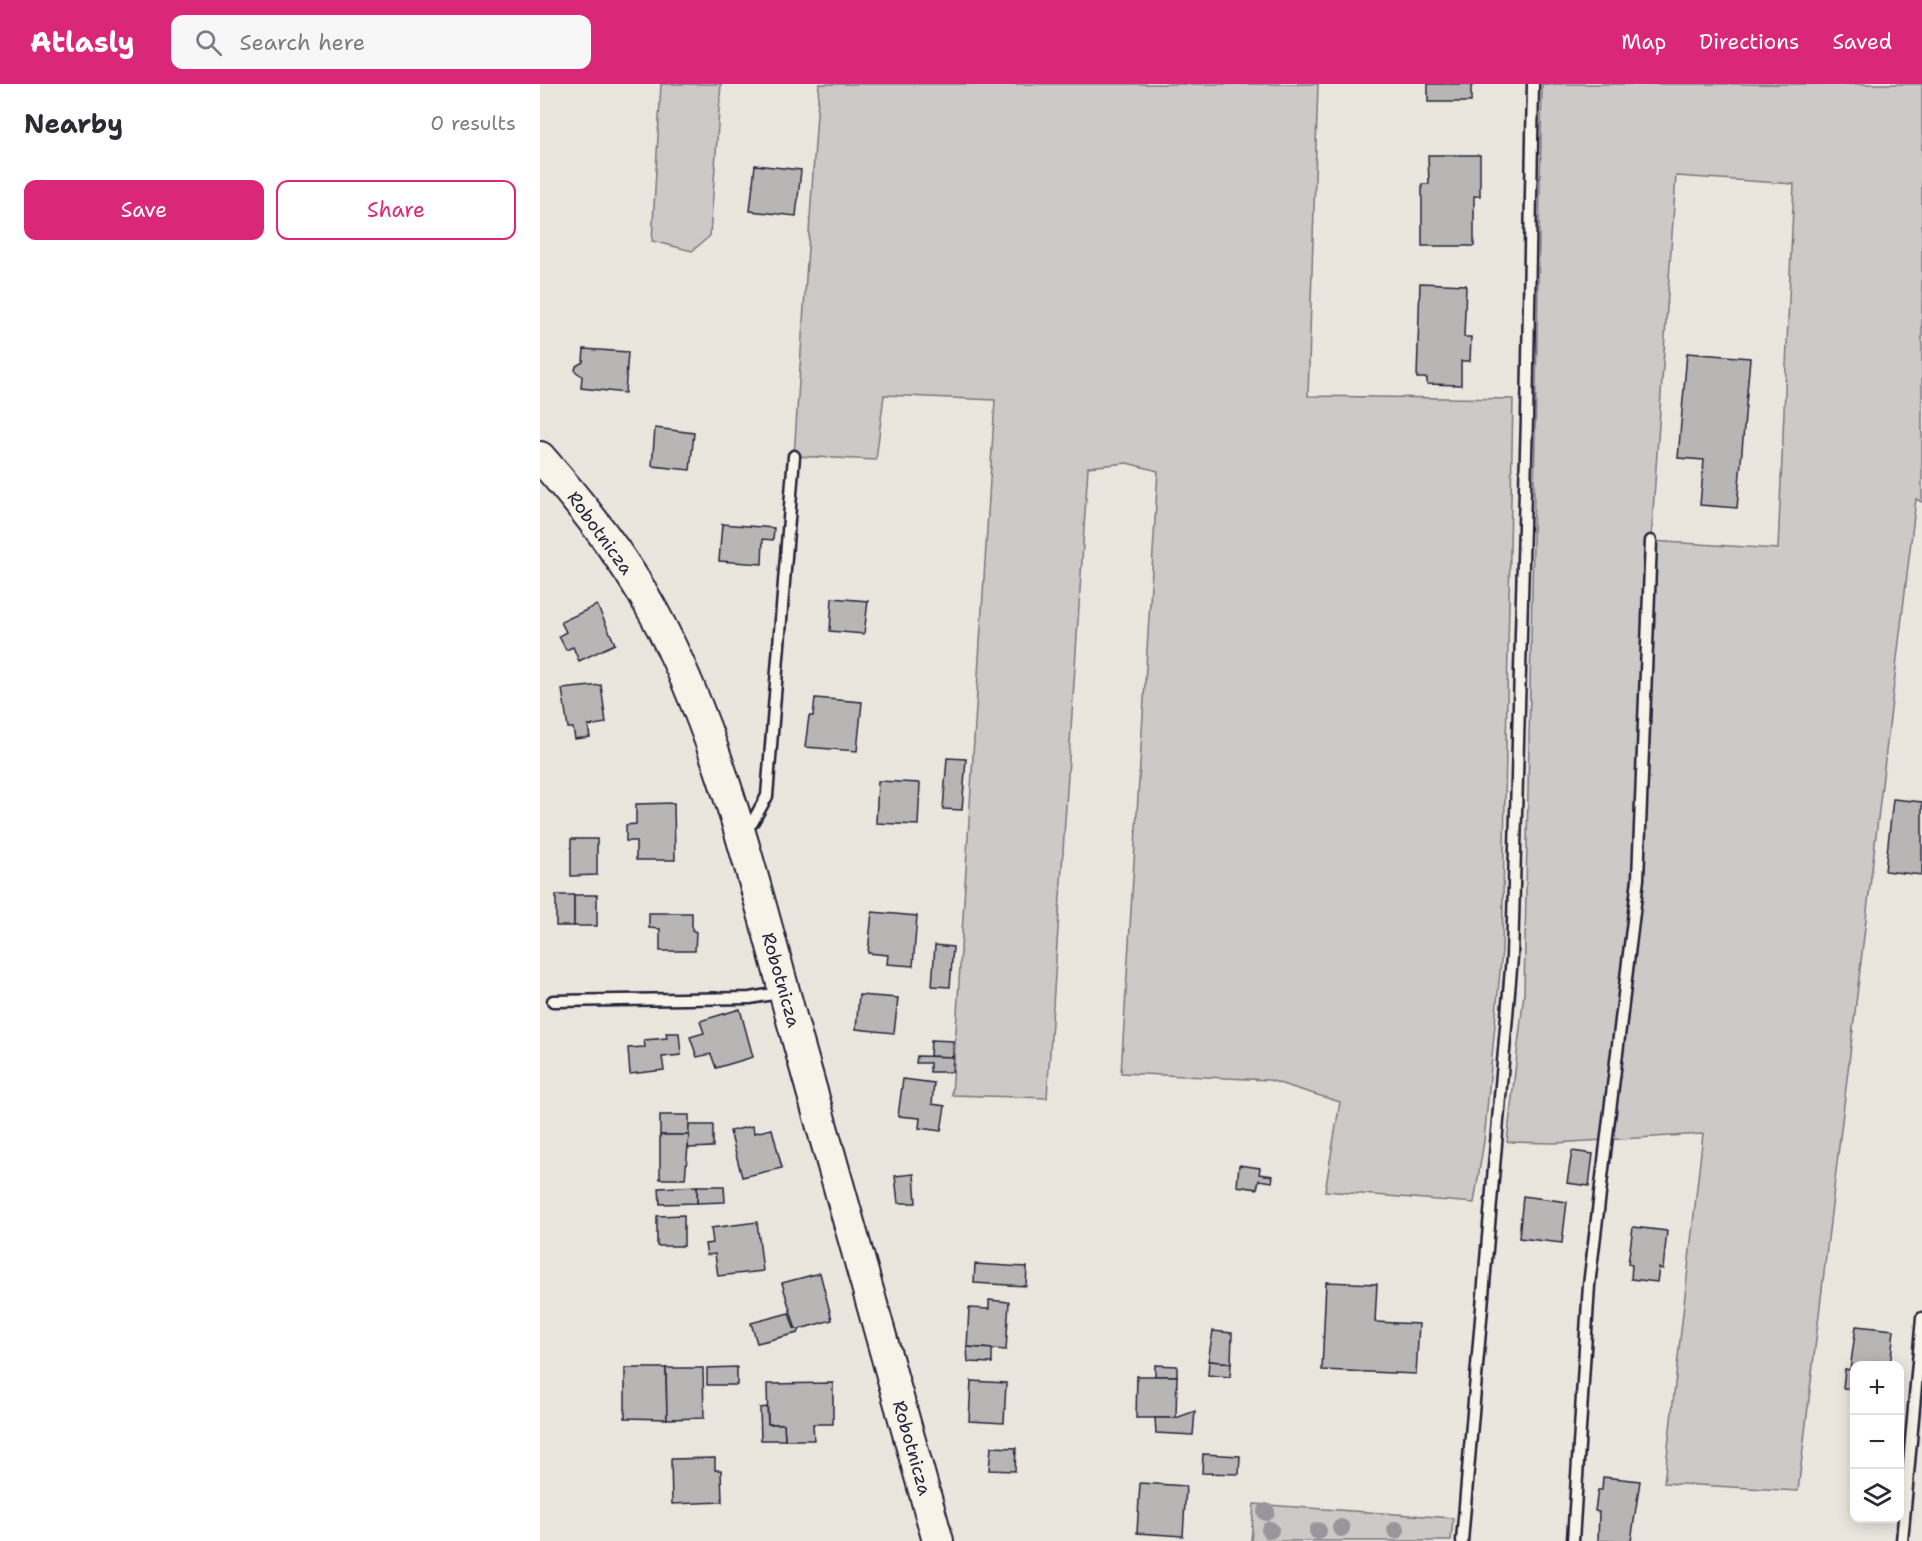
<!DOCTYPE html>
<html lang="en">
<head>
<meta charset="utf-8">
<style>
	:root { --surface:#fff; --page:#f7f7f7; --text:#2b2b33; --muted:#7c7c81; --line:#e1e1e2; --accent:#db2777 }
	body { margin:0; font-family:"Shantell Sans",sans-serif; background:var(--page); color:var(--text) }
	.controls { position:absolute; right:18px; bottom:18px; display:grid; overflow:hidden; border-radius:12px; box-shadow:0 3px 15px #0003 }
	.controls button { width:54px; height:54px; display:grid; place-items:center; padding:0; border:0; border-bottom:2px solid var(--line); background:var(--surface); color:var(--text); font:30px sans-serif }
	.list { margin:0; padding:0; list-style:none }
	h2 { display:flex; justify-content:space-between; align-items:center; height:78px; margin:0; padding:0 24px; font-size:26px }
	h2 small { font-size:20px; font-weight:400; color:var(--muted) }
	.actions { display:flex; gap:12px; padding:18px 24px }
	.actions a { flex:1; padding:14px 0; border:2px solid var(--accent); border-radius:12px; text-align:center; font-size:21px; color:var(--accent) }
	.actions .main { background:var(--accent); color:#fff }
	.icon { flex:none; width:33px; height:33px; fill:none; stroke:currentColor; stroke-width:2; stroke-linecap:round; stroke-linejoin:round }
	.map { position:relative; flex:none; width:1382px; height:1457px; overflow:hidden }
	header { display:flex; align-items:center; gap:36px; box-sizing:border-box; height:84px; padding:0 30px; background:var(--accent); color:#fff }
	header strong { font-size:28px }
	nav { display:flex; gap:33px; margin-inline-start:auto; font-size:21px }
	.search { width:420px; height:54px; background:var(--page); display:flex; align-items:center; gap:15px; box-sizing:border-box; padding:0 21px; border-radius:12px; color:var(--muted); font-size:22px }
	main { display:flex }
	aside { flex:1; background:var(--surface) }
	.map>svg:first-child { display:block }
	.green { fill:#cdc9c6; stroke:#787680; stroke-width:1.5; fill-rule:evenodd }
	.building { fill:#b8b6b5; stroke:#22223b; stroke-width:1.5 }
	.lines { fill:none; stroke-linecap:round; stroke-linejoin:round }
	.lane-casing { stroke:#22223b; stroke-width:15 }
	.secondary-casing { stroke:#22223b; stroke-width:34 }
	.lane { stroke:#f7f3e8; stroke-width:10 }
	.secondary { stroke:#f7f3e8; stroke-width:30 }
	.tree { fill:#98969b }
	.labels { text-anchor:middle; dominant-baseline:central; stroke-width:4.5; stroke-linejoin:round; paint-order:stroke }
	.street-label { font-size:18px; fill:#22223b; stroke:#f7f3e8 }
</style>
</head>
<body>
<header>
<strong>Atlasly</strong>
<div class="search"><svg class="icon" aria-label="search" viewBox="0 0 24 24"><circle cx="10" cy="10" r="6"/><path d="M15 15l6 6"/></svg>Search here</div>
<nav><a>Map</a><a>Directions</a><a>Saved</a></nav>
</header>
<main>
<aside>
<h2>Nearby<small>0 results</small></h2>
<ul class="list">
</ul>
<div class="actions"><a class="main">Save</a><a>Share</a></div>
</aside>
<div class="map">
<svg width="1382" height="1457" viewBox="0 0 1382 1457">
	<rect width="100%" height="100%" fill="#eae6de"/>
	<filter id="ink" filterUnits="userSpaceOnUse"><feTurbulence type="fractalNoise" baseFrequency=".0167" numOctaves="2"/><feDisplacementMap in="SourceGraphic" scale="12" xChannelSelector="R" yChannelSelector="G"/><feConvolveMatrix kernelMatrix="1 2 1 2 8 2 1 2 1" color-interpolation-filters="sRGB"/></filter>
	<g filter="url(#ink)">
		<g class="green">
			<path d="M121,0h60l-11,152 -18,15 -40,-10z"/>
			<path d="M279,0h499l-10,312 205,3 -11,551 -18,191 -10,62 -149,-12 15,-89 -71,-22 -148,-7 37,-602 -31,-8 -39,4 -41,631 -95,-3 43,-695 -111,-5 -8,65 -82,-4z"/>
			<path d="M1002,0h380v418l-6,-3 -118,992 -134,-8 39,-349 -148,9 -48,-1 17,-149zM1136,92l118,8 -16,365 -127,-8z"/>
			<path d="M714,1420l199,14 -2,23h-200z"/>
		</g>
		<g class="building">
			<path d="M888,0h49l-6,2v16h-43z"/>
			<path d="M888,71h52v41h-6v50h-52v-62h7z"/>
			<path d="M215,81l46,5 -5,46 -46,-5z"/>
			<path d="M880,199l46,2 -2,52h7l-1,24h-9v24l-34,-1v-6h-10z"/>
			<path d="M44,265l44,3 -3,41 -44,-5 1,-12 -7,-5 1,-5 7,-4z"/>
			<path d="M1147,269l63,5 -13,150 -37,-3 4,-45 -26,-2z"/>
			<path d="M115,344l39,5 -4,37 -38,-4z"/>
			<path d="M182,440l52,4 -1,12 -10,-1 -1,25 -43,-3z"/>
			<path d="M292,514l36,3 -4,33 -34,-3z"/>
			<path d="M57,521l18,39 -36,17 -6,-14 -7,3 -7,-14 7,-4 -5,-10z"/>
			<path d="M61,601l5,38 -18,3 2,11 -15,2 -2,-11h-5l-6,-39z"/>
			<path d="M275,614l47,4 -5,49 -52,-4 4,-31h4z"/>
			<path d="M407,674l19,1 -4,51 -19,-1z"/>
			<path d="M338,697l42,2 -2,42 -42,-2z"/>
			<path d="M1353,715l29,3v73l-37,-4z"/>
			<path d="M134,719l1,57h-39v-19h-10v-16l10,-1v-20z"/>
			<path d="M31,755h26v36l-26,1z"/>
			<rect x="16" y="811" width="18" height="31"/>
			<rect x="34" y="811" width="23" height="31"/>
			<path d="M332,828l45,4 -4,50 -26,-2 1,-9 -20,-2z"/>
			<path d="M109,829h43v17l4,2 -1,19h-35v-22l-11,-1z"/>
			<path d="M395,861l18,2 -3,40 -18,-1z"/>
			<path d="M319,911l39,3 -4,35 -38,-4z"/>
			<path d="M200,925l13,48 -37,11 -5,-14 -14,3 -7,-20 14,-4 -4,-12z"/>
			<path d="M126,949h13l2,22 -19,2 2,13 -34,4 -2,-26 17,-1 -1,-7 23,-2z"/>
			<path d="M391,956l22,1v16l-23,-1z"/>
			<path d="M377,972l36,1 -1,15h-22v-9h-14z"/>
			<path d="M363,995l31,4 -2,21 13,2 -4,25 -22,-3 1,-10 -22,-2z"/>
			<rect x="120" y="1031" width="29" height="20"/>
			<path d="M149,1041h24v22l-25,1z"/>
			<path d="M213,1042l1,7 18,-4 10,39 -40,9 -12,-46z"/>
			<path d="M120,1051h29l-4,44h-25z"/>
			<path d="M1032,1067l21,3 -4,32 -22,-3z"/>
			<path d="M699,1081l21,3 -1,6 14,2 -1,6 -13,-2 -2,9 -20,-3z"/>
			<path d="M374,1090l2,29h-18l-3,-27z"/>
			<path d="M157,1102h27l1,16 -28,1z"/>
			<path d="M157,1102v17l-37,1 -1,-16z"/>
			<path d="M983,1112l44,6 -5,41 -43,-5z"/>
			<path d="M144,1131v31h-27v-30z"/>
			<path d="M217,1138l6,49 -45,5 -3,-22 -8,1 -2,-11 8,-1 -2,-15z"/>
			<path d="M1093,1143l34,4 -4,38 -4,-1 -2,14 -26,-3 1,-14 -4,-1z"/>
			<path d="M435,1180l52,3 -1,19 -52,-3z"/>
			<path d="M280,1189l12,47 -36,10 -14,-47z"/>
			<path d="M786,1198l51,2 -2,38 44,2 -3,50 -94,-4z"/>
			<path d="M449,1216l20,2 -3,48 -39,-3 2,-39 20,1z"/>
			<path d="M249,1229l5,15 6,1 -2,4 -41,10 -6,-20z"/>
			<path d="M1316,1242l38,4 -4,36h-36v23l-11,-1 2,-19 5,1z"/>
			<path d="M673,1247l19,2 -1,30 -23,-2z"/>
			<path d="M427,1263l25,2v14l-24,-1z"/>
			<path d="M669,1277l22,2 -1,14 -22,-2z"/>
			<path d="M615,1281l22,1v10h-22z"/>
			<path d="M197,1283v18h-30v-17z"/>
			<path d="M85,1284h41l1,51 -42,-1z"/>
			<path d="M126,1284h37l1,50 -37,1z"/>
			<path d="M597,1292h40l-1,42h-40z"/>
			<path d="M431,1297l35,2 -2,40 -35,-2z"/>
			<path d="M293,1299v41h-20l1,16h-29l-1,-16h-16l-1,-40z"/>
			<path d="M227,1323l1,17h16l1,16h-24l-1,-32z"/>
			<path d="M655,1327l-2,24 -37,-2 -1,-15h21z"/>
			<path d="M451,1363l25,1 -1,23 -26,-1z"/>
			<path d="M663,1370l37,2 -1,18 -37,-1z"/>
			<path d="M175,1374v12h6l1,32 -50,2 -1,-45z"/>
			<path d="M1063,1393l37,4 -9,60h-33l1,-29 -4,-1 3,-21h4z"/>
			<path d="M600,1399l46,3 -3,50 -46,-3z"/>
		</g>
		<g class="lines">
			<defs>
				<g id="lane">
					<path d="M212,739l15,-27 27,-340"/>
					<path d="M13,917l197,-3 34,-6"/>
					<path d="M922,1457l50,-584 15,-539 6,-334"/>
					<path d="M1033,1457l16,-256 49,-406 13,-338"/>
					<path d="M1362,1457l20,-223"/>
				</g>
				<path id="secondary" d="M0,373c43,49 83,99 114,156 71,131 107,299 148,443 46,162 91,323 136,485"/>
			</defs>
			<use href="#lane" class="lane-casing"/>
			<use href="#secondary" class="secondary-casing"/>
			<use href="#lane" class="lane"/>
			<use href="#secondary" class="secondary"/>
		</g>
		<g class="tree">
			<circle cx="726" cy="1428" r="9"/>
			<circle cx="801" cy="1444" r="9"/>
			<circle cx="730" cy="1446" r="9"/>
			<circle cx="856" cy="1446" r="9"/>
			<circle cx="778" cy="1447" r="9"/>
		</g>
	</g>
	<g class="labels">
		<g class="street-label">
			<text transform="translate(60 449) rotate(54)">Robotnicza</text>
			<text transform="translate(241 896) rotate(74)">Robotnicza</text>
			<text transform="translate(372 1364) rotate(74)">Robotnicza</text>
		</g>
	</g>
</svg>
<div class="controls">
<button>+</button>
<button>−</button>
<button><svg class="icon" aria-label="layers" viewBox="0 0 24 24"><path d="M12 4l9 5-9 5-9-5zM3 14l9 5 9-5"/></svg></button>
</div>
</div>
</main>
</body>
</html>
